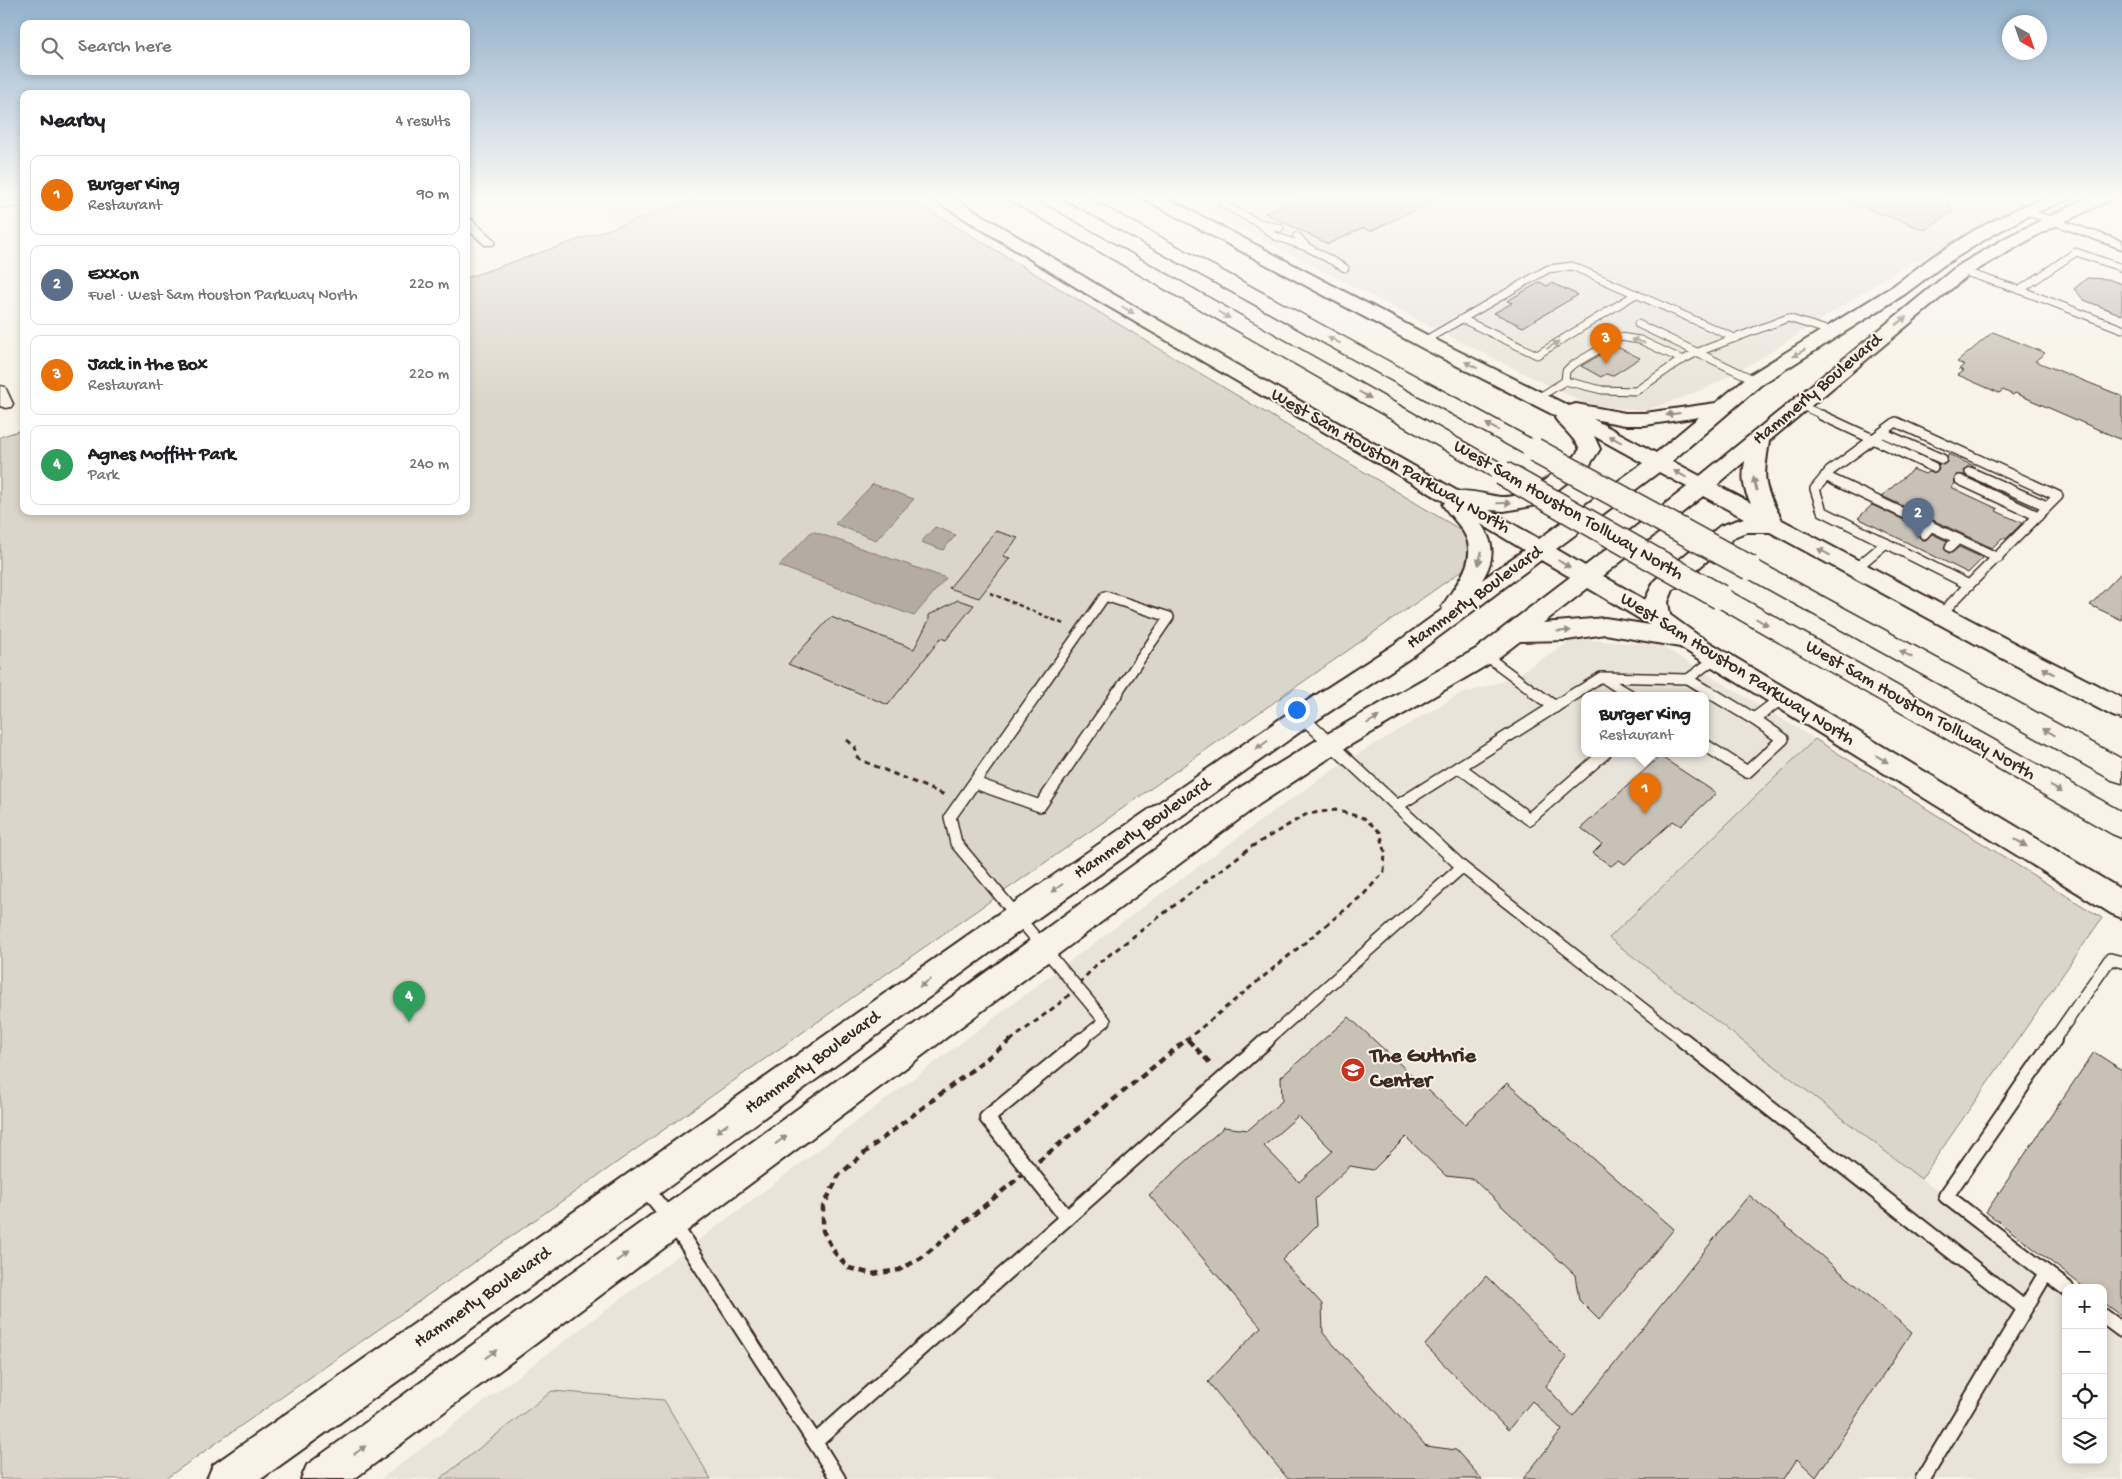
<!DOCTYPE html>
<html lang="en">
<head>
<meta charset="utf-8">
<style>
	:root { --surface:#fff; --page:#f2f2f2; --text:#202124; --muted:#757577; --line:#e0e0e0; --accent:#c8321e }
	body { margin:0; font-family:"Gochi Hand",sans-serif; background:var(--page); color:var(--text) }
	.controls { position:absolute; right:15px; bottom:15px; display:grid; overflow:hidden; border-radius:10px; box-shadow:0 2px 8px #0003 }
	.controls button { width:45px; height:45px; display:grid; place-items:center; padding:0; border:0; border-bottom:1px solid var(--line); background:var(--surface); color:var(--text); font:25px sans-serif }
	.compass { position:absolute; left:2002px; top:15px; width:45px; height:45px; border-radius:50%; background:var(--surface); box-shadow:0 2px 8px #0003; rotate:140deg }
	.you { position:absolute; left:1296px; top:709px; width:18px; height:18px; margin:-12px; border:4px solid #fff; border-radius:50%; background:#1a73e8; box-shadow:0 0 0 8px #1a73e833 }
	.badge { display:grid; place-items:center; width:32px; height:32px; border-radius:50%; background:var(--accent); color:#fff; font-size:16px; font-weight:700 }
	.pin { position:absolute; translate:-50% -41px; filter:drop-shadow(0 1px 2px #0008) }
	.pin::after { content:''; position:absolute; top:26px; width:18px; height:15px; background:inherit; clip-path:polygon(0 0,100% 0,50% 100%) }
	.popup { position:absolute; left:1581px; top:692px; width:128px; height:65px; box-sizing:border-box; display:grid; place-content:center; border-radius:10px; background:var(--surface); filter:drop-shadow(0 1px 4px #0005); font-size:16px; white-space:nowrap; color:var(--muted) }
	.popup b { font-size:19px; color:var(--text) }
	.popup::after { content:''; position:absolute; left:50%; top:100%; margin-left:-10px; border:10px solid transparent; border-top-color:var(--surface) }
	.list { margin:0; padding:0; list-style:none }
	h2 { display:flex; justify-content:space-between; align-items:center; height:65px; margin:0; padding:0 20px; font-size:21px }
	h2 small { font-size:16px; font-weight:400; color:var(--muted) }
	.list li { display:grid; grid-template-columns:32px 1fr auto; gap:15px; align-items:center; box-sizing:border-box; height:80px; margin:0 10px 10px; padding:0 10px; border:1px solid var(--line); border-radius:10px }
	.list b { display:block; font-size:19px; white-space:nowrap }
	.list p { margin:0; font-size:16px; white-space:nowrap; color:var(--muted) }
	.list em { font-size:16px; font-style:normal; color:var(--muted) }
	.icon { flex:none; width:28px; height:28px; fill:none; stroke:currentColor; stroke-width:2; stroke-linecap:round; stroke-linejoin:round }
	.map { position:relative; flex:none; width:2122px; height:1479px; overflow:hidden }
	.search { position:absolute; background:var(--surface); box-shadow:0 2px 8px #0003; left:20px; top:20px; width:450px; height:55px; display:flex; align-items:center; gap:12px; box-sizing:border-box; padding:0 18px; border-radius:10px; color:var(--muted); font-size:19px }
	.panel { position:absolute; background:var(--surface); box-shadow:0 2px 8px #0003; left:20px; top:90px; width:450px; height:425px; border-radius:10px }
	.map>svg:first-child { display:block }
	.built { fill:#e9e4d9; fill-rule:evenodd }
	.green { fill:#dbd6cb; stroke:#8b8074 }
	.water { fill:#b4aca0; stroke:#84786c }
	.building { fill:#c8c1b6; stroke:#3b2a1e; fill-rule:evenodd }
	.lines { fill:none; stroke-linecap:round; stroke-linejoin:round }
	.service-far3-casing { stroke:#3b2a1e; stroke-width:9 }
	.service-far2-casing { stroke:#3b2a1e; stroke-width:12 }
	.service-far1-casing { stroke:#3b2a1e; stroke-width:14 }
	.service-casing { stroke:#3b2a1e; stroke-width:18 }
	.minor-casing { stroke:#3b2a1e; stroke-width:3 }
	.secondary-casing { stroke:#3b2a1e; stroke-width:4 }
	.motorway-casing { stroke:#3b2a1e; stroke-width:3 }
	.path-far2 { stroke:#3b2a1e; stroke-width:2.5; stroke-dasharray:4.5 3; stroke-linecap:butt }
	.path-far1 { stroke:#3b2a1e; stroke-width:3; stroke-dasharray:5.5 4.5; stroke-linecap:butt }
	.path { stroke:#3b2a1e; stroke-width:4.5; stroke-dasharray:7 5; stroke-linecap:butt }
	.service-far3 { stroke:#f7f3e8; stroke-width:7 }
	.service-far2 { stroke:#f7f3e8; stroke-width:9 }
	.service-far1 { stroke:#f7f3e8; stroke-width:11 }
	.service { stroke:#f7f3e8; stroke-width:14 }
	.minor { fill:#f7f3e8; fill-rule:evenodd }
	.secondary { fill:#f7f3e8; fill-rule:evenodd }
	.motorway { fill:#f7f3e8; fill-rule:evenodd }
	.motorway-bridge-casing { stroke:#3b2a1e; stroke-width:27; stroke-linecap:butt }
	.motorway-bridge { stroke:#f7f3e8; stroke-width:24 }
	.oneway { fill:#998e83 }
	.labels { text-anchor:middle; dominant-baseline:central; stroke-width:4; stroke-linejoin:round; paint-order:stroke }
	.street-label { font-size:19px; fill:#3b2a1e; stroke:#f7f3e8 }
	.near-poi-label { font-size:22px; font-weight:bold; fill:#3b2a1e; stroke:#f7f3e8; text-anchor:start }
</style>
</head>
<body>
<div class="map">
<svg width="2122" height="1479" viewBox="0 0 2122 1479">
	<rect width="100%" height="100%" fill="#f7f3e8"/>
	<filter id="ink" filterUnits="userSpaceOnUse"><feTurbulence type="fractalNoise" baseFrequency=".02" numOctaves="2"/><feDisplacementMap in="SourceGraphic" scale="10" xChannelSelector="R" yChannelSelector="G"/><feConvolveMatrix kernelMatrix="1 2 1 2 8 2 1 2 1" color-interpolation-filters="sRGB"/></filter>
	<g filter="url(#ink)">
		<g class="built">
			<path d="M582,195h127l-89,31z"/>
			<path d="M1176,195h891l-42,16 -95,56 -17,-7 -150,97 -56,31 -63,23 -58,-7 -129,-64z"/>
			<path d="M1574,639l86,6 155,94 -206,199 457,352v170h37v-141l19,15v145h-1741l690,-519 200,-147 77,-53 110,-65 52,-16zM1585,695h120v58h-120z"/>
		</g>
		<g class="green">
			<path d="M709,195h195l565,340 1,30 -1305,914h-165v-1042l24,-8v82h442v-233z"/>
			<path d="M1815,739l287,179 -181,261 -312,-241z"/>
			<path d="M552,1391l112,9 47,79h-271z"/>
		</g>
		<g class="water">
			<path d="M873,484l41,15 -38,41 -41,-16z"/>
			<path d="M935,527l21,8 -13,15 -22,-8z"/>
			<path d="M812,531l134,47 -32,38 -135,-50z"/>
		</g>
		<g class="building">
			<path d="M1305,195h141l-75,36 -8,-3 -35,16 -63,-31z"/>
			<path d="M1837,195h83l25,4 9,12 -29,19 -89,-33z"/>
			<path d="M2087,278l21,1 14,5v31l-38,-15 -10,-11z"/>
			<path d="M1540,282l7,4 5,-3 26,12 -55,32 -29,-14 18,-10 -5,-2z"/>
			<path d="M1993,332l52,21 -10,8 87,35v44l-107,-47 -2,2 -10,-5 -4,3 -41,-18 6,-4 -5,-2 5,-4 -7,-3z"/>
			<path d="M1615,346l25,12 -28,18 -6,-2 -5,3 -20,-11z"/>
			<path d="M1948,454l28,13h-9l-3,3 1,5h-9l-2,5 1,4 -4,3 47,22 -2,2 26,12 -16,16 -4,-1 -10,10 -110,-52 31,-27 12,5 3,-2h8l3,-3 -1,-5 5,1 4,-3z"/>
			<path d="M1872,505l49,23 -3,8 4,4h4l6,-6 15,7 -3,7 4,5h4l7,-6 24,11 -15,15 -110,-55z"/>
			<path d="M996,531l22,7 -15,18 7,2 -31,40 -30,-10z"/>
			<path d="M2122,572v48l-32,-15z"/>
			<path d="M958,600l16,5 -28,35 -5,-2 -53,67 -100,-41 43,-47 83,32 15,-29v-5z"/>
			<path d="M1660,756l56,37 -35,33 -8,-5 -48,43 -6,-4 -8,6 -18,-13 9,-9 -21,-16z"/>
			<path d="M1349,1017l116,107 42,-41 167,146 -75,91 -20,-20 -4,-25 -102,-96 -27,-3 -40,-39 -33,33 -23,-4 -35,33 2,26 -35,35 40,44 1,29 103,113 30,4 26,29h-194l-80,-97 53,-55 -112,-132 75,-68 24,3 34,-29 -1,-24zM1298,1116l35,35 -34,31 -35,-36z"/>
			<path d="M2094,1052l28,18v246l-19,-14v-14h-18l-99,-76z"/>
			<path d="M1749,1195l163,137 -96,145 -19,-18 -13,20h-261l39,-49 -30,-29 -24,29 -83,-85 61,-69 81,82 -21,28 27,30z"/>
		</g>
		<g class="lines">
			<defs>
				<g id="service-far3">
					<path d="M1222,204l37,19 21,5"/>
					<path d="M1259,223l16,13 31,11"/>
					<path d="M1297,236l10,11 38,21"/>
					<path d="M1962,271l58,19 102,39"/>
					<path d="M2020,290l56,-38 46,16"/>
					<path d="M1462,319l75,36 99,-61"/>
					<path d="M1638,324l117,56"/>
					<path d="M1424,341l124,-72 24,-3 163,72"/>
					<path d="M1565,381l1,-10 5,-5 49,-29 20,3 43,20"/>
					<path d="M1538,398l27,-17 37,9 34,1 41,-28 21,-11 90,-34 45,14"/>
					<path d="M1800,405l24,11"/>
				</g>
				<g id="service-far2">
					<path d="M1821,415l112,52"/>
					<path d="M1896,422l162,74 -89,89 -147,-74 -7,-22 15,-18z"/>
					<path d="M1883,433l59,26"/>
					<path d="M1970,472l77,34"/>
					<path d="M1825,476l173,82"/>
					<path d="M1960,480l78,36"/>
					<path d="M1924,534l7,-8"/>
					<path d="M1950,547l8,-8"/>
					<path d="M1855,569l31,-26"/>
					<path d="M1941,614l28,-29"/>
					<path d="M1485,655l51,38"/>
					<path d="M1603,678l23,15"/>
					<path d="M1688,679l28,-21"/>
					<path d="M1037,693l68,-97 64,21 -52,76"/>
					<path d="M1576,693l25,-16 87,2 23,14"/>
				</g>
				<g id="service-far1">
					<path d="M1038,692l-88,125 6,26 149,178 -25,20"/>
					<path d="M1534,692l21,15"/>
					<path d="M1624,692l5,3"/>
					<path d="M1709,692l45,27 28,-21"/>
					<path d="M1302,717l160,150"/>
					<path d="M1705,745l42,27 36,-33 -29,-20"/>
					<path d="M1459,767l70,52 76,-66"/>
					<path d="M975,783l65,23 78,-114"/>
					<path d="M1397,806l181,-114"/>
					<path d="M1266,1041l196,-174 222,174"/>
					<path d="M2053,1041l57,-82 12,3"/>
				</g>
				<g id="service">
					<path d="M1683,1040l341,268"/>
					<path d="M2054,1040l-108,156 120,92"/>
					<path d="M646,1189l26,32 143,221"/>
					<path d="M1067,1218l-80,-100 95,-78"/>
					<path d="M2103,1316l19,14"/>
					<path d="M838,1479l-23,-37 452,-402"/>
					<path d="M1923,1479l123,-206"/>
				</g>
				<g id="minor">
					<path d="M24,200v6l-24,2v-6z"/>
					<path d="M2025,208l97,33v8l-101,-36 -2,-2 2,-2z"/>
					<path d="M466,218h4l23,21 2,3 -2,3h-8l-19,-17z"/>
					<path d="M0,386l5,1 8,17 -2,3 -5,1 -6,-2z"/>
				</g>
				<path id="secondary" d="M929,195h20l155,94 355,203c11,-3 29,4 42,5 28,2 52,-25 74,-41l5,-7c-7,-13 -17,-20 -25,-31l1,-2 -128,-65 -286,-153 -2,-3h21l281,148 127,63 7,-2 49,9h20l71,-10 32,-27 145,-90 39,-29 43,-27 44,-22 33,-13h23l-2,3 -42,16 -44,24 -43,27 -39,29 -143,90 -90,77 28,15 256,-209 53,-31 74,-36 11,-5h22l-2,3 -75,36 -71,41 -199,166c-6,41 -7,42 13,79l232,123 108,55v21l-9,-3 -117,-61 -226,-123h-24l-10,4 -63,54 -5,12 2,13 29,21 423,254v28l-10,-4 -432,-267 -75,-13 -38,6 -47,1 -26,20 -154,90 -79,52 -907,676h-53l6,-14 934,-678 81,-50 154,-88 94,-72 -29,-17 -131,98 -99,66 -283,201 -373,272 -394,282h-54l6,-14 795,-558 285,-197 99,-64 51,-37 -1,-2c13,-22 38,-47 22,-74 -5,-10 -15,-18 -21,-28l2,-3 -353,-205 -161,-99zM1699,417l-43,36 -63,-34 32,6h20zM1594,436l49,27 -104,76 -50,-29 15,1 33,-6 52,-39 11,-17zM1745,461c-3,17 -2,28 6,42l-34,-18zM1659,472l28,15 -102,79 -29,-17zM1703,496l41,22 -24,8 -65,54 -10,20 -42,-24zM1481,524l43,26 -42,30c13,-21 13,-36 -1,-56zM1588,588l62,37 -45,-7 -62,5z"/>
				<g id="motorway">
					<path d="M1006,195h21l483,273 3,5 -3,5 -8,2 -8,-2 -486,-279z"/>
					<path d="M1062,195h21l459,250 3,5 -3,5 -8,2 -8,-2 -462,-256z"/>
					<path d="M1750,560l9,2 363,197v24l-10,-3 -371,-206 -3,-6 3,-6z"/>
					<path d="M1720,589l9,2 393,221v26l-10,-4 -401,-231 -3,-6 3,-6z"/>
				</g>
			</defs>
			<use href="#service-far3" class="service-far3-casing"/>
			<use href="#service-far2" class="service-far2-casing"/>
			<use href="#service-far1" class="service-far1-casing"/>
			<use href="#service" class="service-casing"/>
			<use href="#minor" class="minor-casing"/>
			<use href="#secondary" class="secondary-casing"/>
			<use href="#motorway" class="motorway-casing"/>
			<path class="path-far2" d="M990,593l76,32"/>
			<g class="path-far1">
				<path d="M847,740l8,7 2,10 6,4 82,34"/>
				<path d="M1186,1038l3,3"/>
				<path d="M1010,1041l55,-42 31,-34 155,-118 56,-33 28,-4 29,8 16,14 5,19 -1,21 -20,22 -179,147"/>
			</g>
			<g class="path">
				<path d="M1011,1040l-137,105 -35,30 -16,32v24l12,22 14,15 23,6 27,-4 22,-12 265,-218"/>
				<path d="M1188,1040l24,25"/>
			</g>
			<use href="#service-far3" class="service-far3"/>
			<use href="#service-far2" class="service-far2"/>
			<use href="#service-far1" class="service-far1"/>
			<use href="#service" class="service"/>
			<use href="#minor" class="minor"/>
			<use href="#secondary" class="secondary"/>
			<use href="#motorway" class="motorway"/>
			<defs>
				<g id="motorway-bridge">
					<path d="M1534,450l216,118"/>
					<path d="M1502,473l218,124"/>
				</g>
			</defs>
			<use href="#motorway-bridge" class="motorway-bridge-casing"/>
			<use href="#motorway-bridge" class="motorway-bridge"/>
		</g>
		<defs><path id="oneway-solid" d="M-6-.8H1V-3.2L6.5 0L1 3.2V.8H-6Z" transform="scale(1.25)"/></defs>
		<g class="oneway">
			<use href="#oneway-solid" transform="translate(1128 310) rotate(30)"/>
			<use href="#oneway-solid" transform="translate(1224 315) rotate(30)"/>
			<use href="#oneway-solid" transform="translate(1901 321) rotate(-38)"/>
			<use href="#oneway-solid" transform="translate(1334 340) rotate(-151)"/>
			<use href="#oneway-solid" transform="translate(1638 341) rotate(-164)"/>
			<use href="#oneway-solid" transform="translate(1553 345) rotate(-31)"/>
			<use href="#oneway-solid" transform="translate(1799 353) rotate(149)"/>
			<use href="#oneway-solid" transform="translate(1471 365) rotate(-153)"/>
			<use href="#oneway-solid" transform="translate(1365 395) rotate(30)"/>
			<use href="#oneway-solid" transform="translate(1673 414) rotate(172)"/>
			<use href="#oneway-solid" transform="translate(1492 427) rotate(-151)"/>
			<use href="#oneway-solid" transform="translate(1615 439) rotate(-152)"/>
			<use href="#oneway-solid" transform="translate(1680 474) rotate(-151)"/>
			<use href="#oneway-solid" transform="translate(1755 484) rotate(-103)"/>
			<use href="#oneway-solid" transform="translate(1504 503) rotate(-2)"/>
			<use href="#oneway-solid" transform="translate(1824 552) rotate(-152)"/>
			<use href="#oneway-solid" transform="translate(1480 558) rotate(104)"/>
			<use href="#oneway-solid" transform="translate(1564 564) rotate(32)"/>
			<use href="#oneway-solid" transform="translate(1762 622) rotate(30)"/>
			<use href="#oneway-solid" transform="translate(1564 631) rotate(-4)"/>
			<use href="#oneway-solid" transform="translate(1906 654) rotate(-151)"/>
			<use href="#oneway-solid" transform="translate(2048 671) rotate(-153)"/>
			<use href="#oneway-solid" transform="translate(1373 720) rotate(-30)"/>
			<use href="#oneway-solid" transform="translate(2049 732) rotate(-151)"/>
			<use href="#oneway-solid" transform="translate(1262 745) rotate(145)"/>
			<use href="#oneway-solid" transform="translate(1882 759) rotate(31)"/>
			<use href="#oneway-solid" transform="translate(2056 789) rotate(30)"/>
			<use href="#oneway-solid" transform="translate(2021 843) rotate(31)"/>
			<use href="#oneway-solid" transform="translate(1057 888) rotate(145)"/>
			<use href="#oneway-solid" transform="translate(925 983) rotate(144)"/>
			<use href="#oneway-solid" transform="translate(722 1128) rotate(144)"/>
			<use href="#oneway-solid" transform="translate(781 1140) rotate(-36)"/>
			<use href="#oneway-solid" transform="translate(622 1257) rotate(-36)"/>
			<use href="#oneway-solid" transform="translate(491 1354) rotate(-36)"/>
			<use href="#oneway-solid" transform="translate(360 1450) rotate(-36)"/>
		</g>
	</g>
	<linearGradient id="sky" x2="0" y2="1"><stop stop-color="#93b1cb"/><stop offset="0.49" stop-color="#fbfaf5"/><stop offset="1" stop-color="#fbfaf5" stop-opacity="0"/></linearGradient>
	<rect width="2122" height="402" fill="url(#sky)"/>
	<defs>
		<symbol id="school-disc" viewBox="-11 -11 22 22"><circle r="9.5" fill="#c8321e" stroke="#f7f3e8"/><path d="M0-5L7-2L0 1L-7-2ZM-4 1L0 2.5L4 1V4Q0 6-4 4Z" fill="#fff"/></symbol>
	</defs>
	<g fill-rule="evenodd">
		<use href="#school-disc" x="1339" y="1056" width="28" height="28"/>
	</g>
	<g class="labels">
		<g class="street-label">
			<text transform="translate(1818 390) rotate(-40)">Hammerly Boulevard</text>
			<text transform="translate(1390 462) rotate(30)">West Sam Houston Parkway North</text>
			<text transform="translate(1568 511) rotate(30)">West Sam Houston Tollway North</text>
			<text transform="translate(1475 598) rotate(-36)">Hammerly Boulevard</text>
			<text transform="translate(1737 670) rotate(32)">West Sam Houston Parkway North</text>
			<text transform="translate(1920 711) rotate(30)">West Sam Houston Tollway North</text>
			<text transform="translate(1143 829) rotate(-35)">Hammerly Boulevard</text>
			<text transform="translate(813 1063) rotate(-36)">Hammerly Boulevard</text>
			<text transform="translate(483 1298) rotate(-35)">Hammerly Boulevard</text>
		</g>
		<g class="near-poi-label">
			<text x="1370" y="1057">The Guthrie<tspan x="1370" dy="25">Center</tspan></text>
		</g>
	</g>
</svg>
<div class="controls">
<button>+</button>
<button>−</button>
<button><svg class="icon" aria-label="locate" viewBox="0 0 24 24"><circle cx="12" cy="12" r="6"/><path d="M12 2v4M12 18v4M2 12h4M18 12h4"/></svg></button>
<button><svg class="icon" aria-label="layers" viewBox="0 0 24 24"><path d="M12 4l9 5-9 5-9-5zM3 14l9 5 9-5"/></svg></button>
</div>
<svg class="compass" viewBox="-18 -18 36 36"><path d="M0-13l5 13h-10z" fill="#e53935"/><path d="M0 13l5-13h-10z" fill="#757577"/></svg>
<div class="you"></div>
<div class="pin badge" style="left:1645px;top:814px;background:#e8710a">1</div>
<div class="popup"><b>Burger King</b>Restaurant</div>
<div class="pin badge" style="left:1918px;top:539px;background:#5c6f8a">2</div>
<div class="pin badge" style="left:1606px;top:364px;background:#e8710a">3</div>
<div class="pin badge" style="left:409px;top:1022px;background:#2e9e5b">4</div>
<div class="search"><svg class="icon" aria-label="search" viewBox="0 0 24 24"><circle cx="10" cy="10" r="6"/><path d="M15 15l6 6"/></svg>Search here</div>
<section class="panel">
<h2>Nearby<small>4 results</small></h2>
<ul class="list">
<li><span class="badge" style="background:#e8710a">1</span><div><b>Burger King</b><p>Restaurant</p></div><em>90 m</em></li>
<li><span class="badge" style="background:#5c6f8a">2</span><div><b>Exxon</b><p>Fuel · West Sam Houston Parkway North</p></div><em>220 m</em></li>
<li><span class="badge" style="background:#e8710a">3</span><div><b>Jack in the Box</b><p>Restaurant</p></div><em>220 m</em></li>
<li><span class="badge" style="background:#2e9e5b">4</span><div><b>Agnes Moffitt Park</b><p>Park</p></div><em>240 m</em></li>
</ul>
</section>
</div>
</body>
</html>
